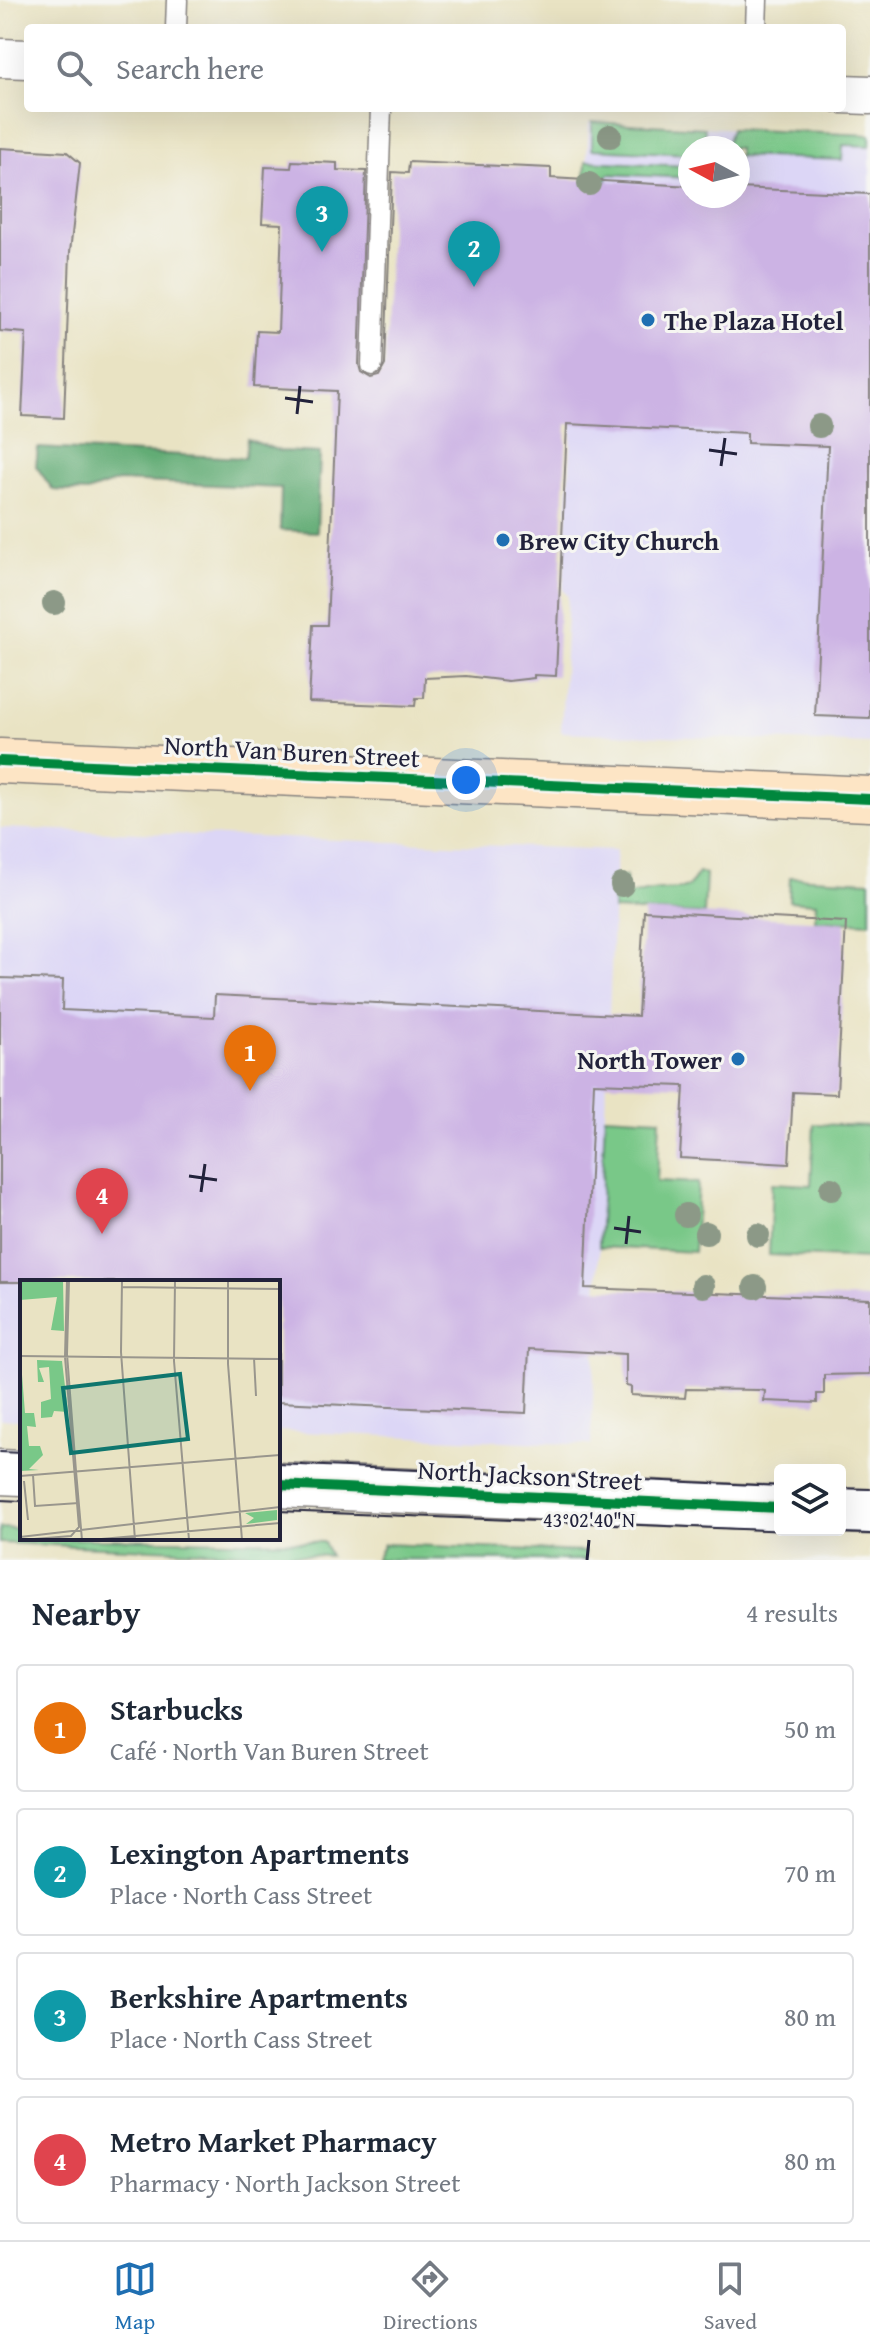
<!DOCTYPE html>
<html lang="en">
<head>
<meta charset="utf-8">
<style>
	:root { --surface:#fff; --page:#f6f6f7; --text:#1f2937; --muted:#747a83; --line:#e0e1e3; --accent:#1f6fb2 }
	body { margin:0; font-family:"Gentium Book Plus",serif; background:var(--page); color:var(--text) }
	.controls { position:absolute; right:24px; bottom:24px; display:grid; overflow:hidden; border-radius:8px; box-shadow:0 8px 32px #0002 }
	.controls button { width:72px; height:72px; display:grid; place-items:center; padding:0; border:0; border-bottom:2px solid var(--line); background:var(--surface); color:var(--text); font:40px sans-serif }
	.compass { position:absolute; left:678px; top:136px; width:72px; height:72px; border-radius:50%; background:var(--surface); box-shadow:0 8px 32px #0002; rotate:277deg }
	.you { position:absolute; left:466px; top:780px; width:28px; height:28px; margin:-20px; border:6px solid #fff; border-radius:50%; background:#1a73e8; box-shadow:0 0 0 12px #1a73e833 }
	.badge { display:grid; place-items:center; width:52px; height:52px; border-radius:50%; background:var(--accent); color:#fff; font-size:26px; font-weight:700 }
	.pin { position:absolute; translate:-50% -66px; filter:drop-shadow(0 2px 4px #0008) }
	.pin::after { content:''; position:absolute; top:42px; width:28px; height:24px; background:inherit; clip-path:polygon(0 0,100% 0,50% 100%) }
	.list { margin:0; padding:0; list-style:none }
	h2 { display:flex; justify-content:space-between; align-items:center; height:104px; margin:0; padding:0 32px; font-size:34px }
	h2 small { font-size:26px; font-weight:400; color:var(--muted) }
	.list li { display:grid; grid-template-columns:52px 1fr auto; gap:24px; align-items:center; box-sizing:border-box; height:128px; margin:0 16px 16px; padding:0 16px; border:2px solid var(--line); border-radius:8px }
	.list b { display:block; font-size:30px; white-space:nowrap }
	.list p { margin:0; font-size:26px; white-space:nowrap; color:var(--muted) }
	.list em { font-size:26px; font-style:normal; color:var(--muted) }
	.icon { flex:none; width:44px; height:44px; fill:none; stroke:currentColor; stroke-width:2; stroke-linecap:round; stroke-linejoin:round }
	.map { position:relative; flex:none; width:870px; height:1560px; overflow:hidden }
	.search { position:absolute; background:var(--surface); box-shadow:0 8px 32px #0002; left:24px; right:24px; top:24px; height:88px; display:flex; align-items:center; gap:20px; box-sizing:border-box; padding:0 28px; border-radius:8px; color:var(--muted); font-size:30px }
	.sheet { height:680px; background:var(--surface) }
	nav { display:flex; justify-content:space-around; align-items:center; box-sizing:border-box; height:112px; border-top:2px solid var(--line); background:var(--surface); font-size:22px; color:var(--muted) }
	nav a { display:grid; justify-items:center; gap:4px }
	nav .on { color:var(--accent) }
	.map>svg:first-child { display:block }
	.built { fill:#dcd6f6; fill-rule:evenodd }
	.green { fill:#79c888; stroke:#4e7562; stroke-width:2 }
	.forest { fill:#62ac74; stroke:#426758; stroke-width:2 }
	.building { fill:#ccb3e4 }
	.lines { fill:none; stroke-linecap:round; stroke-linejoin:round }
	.service-casing { stroke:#86827f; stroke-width:23 }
	.minor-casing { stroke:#86827f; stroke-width:41 }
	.tertiary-casing { stroke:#86827f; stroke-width:47 }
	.secondary-casing { stroke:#86827f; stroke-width:47 }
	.service { stroke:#fff; stroke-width:20 }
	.minor { stroke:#fff; stroke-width:38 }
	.tertiary { stroke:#fff; stroke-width:44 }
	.secondary { stroke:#fde5c5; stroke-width:44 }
	.tram { stroke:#22223b; stroke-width:2 }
	.cycleway-casing { stroke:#f6f6f2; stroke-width:15 }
	.cycleway { stroke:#00873e; stroke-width:10 }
	.tree { fill:#8c9987 }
	.ticks { fill:none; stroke:#22223b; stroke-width:3 }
	.poi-dot { fill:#1f6fb2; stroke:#f6f6f2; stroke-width:3 }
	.labels { text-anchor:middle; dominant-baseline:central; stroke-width:6; stroke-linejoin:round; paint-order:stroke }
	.poi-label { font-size:26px; font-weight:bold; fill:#22223b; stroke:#f6f6f2; text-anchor:start }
	.street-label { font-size:26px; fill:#22223b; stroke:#f6f6f2 }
	.inset-road { fill:none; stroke:#99968d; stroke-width:2 }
	.view { fill:#0f766e; fill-opacity:0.15; stroke:#0f766e; stroke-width:4 }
	.inset-edge { fill:none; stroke:#22223b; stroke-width:4 }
	.ticks-label { font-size:20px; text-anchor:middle; fill:#22223b; stroke:#f6f6f2; stroke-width:6; stroke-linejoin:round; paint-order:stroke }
</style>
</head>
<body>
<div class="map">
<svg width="870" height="1560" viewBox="0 0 870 1560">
	<rect width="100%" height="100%" fill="#f6f6f2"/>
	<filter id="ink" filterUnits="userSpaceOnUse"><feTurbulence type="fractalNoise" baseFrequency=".0125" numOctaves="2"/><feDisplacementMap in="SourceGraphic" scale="16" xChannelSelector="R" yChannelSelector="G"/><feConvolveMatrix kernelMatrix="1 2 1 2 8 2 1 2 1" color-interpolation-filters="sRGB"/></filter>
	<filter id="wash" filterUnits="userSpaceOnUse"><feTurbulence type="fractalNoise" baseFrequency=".006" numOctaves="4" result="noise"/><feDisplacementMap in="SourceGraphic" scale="32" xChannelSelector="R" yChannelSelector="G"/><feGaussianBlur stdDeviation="1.8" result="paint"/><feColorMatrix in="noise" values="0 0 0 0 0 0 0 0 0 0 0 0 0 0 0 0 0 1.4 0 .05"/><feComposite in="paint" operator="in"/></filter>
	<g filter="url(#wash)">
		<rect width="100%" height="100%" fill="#e9e3c3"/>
		<g class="built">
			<path d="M589,122l281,13v609l-309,-12 7,-136 -5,-6zM690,148h48v48h-48z"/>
			<path d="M0,828l616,22 -25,595 -313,-14v-149h-256v138l-22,-1z"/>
		</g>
		<g class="green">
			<path d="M592,122l113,6 -1,20h-14v6l-98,-5z"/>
			<path d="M731,129l139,6v11l-27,-1 -1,15 -104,-4v-8h-13z"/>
			<path d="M586,161l102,5 2,12 -82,-4 -1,7 -22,-1z"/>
			<path d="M698,873l8,1 -2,40 -91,-4 1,-32 12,-2v18c13,1 21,-3 33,-4 19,-2 30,4 39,-17z"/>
			<path d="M790,877l80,4v42l-55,-3 1,-17 -27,-2z"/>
			<path d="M605,1116l55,3 -3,62 41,2 -4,69 -95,-5z"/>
			<path d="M814,1124l56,2v133l-101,-4 3,-72 39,2z"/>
			<path d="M0,1528l22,1v9l302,4 6,14 -330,-13z"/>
			<path d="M384,1544l201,8v8l-209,-1z"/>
		</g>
		<path class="forest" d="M247,439l33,12 40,2 -3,79 -37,-2 1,-42 -163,-7 -31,11 -34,-2 -17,-24 2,-18 207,10z"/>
		<g id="blocks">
			<g class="building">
				<path d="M0,148l67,4 13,11 -10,89 -6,166 -42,-2 4,-83 -26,-2z"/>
				<path d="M292,161l45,2v7l29,1 -7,194 2,7 10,6 8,-2 6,-11 7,-193 16,1 1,-11 142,6v10l139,8v10h48v-8l132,6v524l-55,-2 13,-270 -81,-3v-10l-180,-9 -11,252 -22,-1v3l-26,3 -42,-5 -41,2 -1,20h-8l-1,8 -106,-4 4,-77h14l10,-234 -83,-4 3,-56 21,1 4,-108 -20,-1 3,-56 26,1z"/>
				<path d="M644,911l202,11 -9,172 -44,-2 -4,72 -109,-6 4,-72 -90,-3 -9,205 285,11v75l-46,1v19h-7v9l-53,-2 1,-10 -5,-1 -74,-1 -1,9 -54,-3v-8l-5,-1v-32l-97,-5 -3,64 -248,-11v-120h-278v-304l63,2 -1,30 152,7 1,-22 423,21z"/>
			</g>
		</g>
	</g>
	<g filter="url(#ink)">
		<use href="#blocks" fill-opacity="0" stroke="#86827f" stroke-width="2"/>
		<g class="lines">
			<defs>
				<g id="service">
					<path d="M176,28l1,-28"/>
					<path d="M756,28l1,-28"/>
					<path d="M372,365l9,-257"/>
				</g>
				<g id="minor">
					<path d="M0,58l28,1"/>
					<path d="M842,94l28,1"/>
				</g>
				<g id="tertiary">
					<path d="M0,1472l22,1"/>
					<path d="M278,1485l502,23"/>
					<path d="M840,1511l30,1"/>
				</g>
				<path id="secondary" d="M0,761l870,38"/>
			</defs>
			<use href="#service" class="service-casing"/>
			<use href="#minor" class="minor-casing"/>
			<use href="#tertiary" class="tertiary-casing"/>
			<use href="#secondary" class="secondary-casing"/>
			<use href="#service" class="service"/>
			<use href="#minor" class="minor"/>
			<use href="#tertiary" class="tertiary"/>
			<use href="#secondary" class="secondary"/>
			<g class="tram">
				<path d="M0,1452l22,1"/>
				<path d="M278,1464l502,22"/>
				<path d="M840,1488l30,1"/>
				<path d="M0,1500l22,1"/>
				<path d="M278,1511l592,23"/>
			</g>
			<defs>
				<g id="cycleway">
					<path d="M0,761l870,38"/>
					<path d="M278,1485l502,23"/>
				</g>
			</defs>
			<use href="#cycleway" class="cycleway-casing"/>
			<use href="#cycleway" class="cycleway"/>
		</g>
		<g class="tree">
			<circle cx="610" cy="136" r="12"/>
			<circle cx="589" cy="184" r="12"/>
			<circle cx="819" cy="426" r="12"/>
			<circle cx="54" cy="603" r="12"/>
			<circle cx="622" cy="885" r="12"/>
			<circle cx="831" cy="1189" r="12"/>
			<circle cx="686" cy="1215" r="12"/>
			<circle cx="706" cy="1233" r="12"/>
			<circle cx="758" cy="1235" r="12"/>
			<circle cx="703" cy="1286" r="12"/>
			<circle cx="755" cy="1287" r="12"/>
		</g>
	</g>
	<path class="ticks" d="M285,398l28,4M297,414l3,-28M709,450l28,4M721,466l4,-28M189,1176l28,4M201,1192l4,-28M614,1228l27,4M626,1244l3,-28M587,1560l2,-20"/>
	<g class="poi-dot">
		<circle cx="648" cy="320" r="8"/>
		<circle cx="503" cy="540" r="8"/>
		<circle cx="738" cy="1059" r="8"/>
	</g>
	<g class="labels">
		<g class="poi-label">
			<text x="664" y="320">The Plaza Hotel</text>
			<text x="519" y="540">Brew City Church</text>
			<text x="722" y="1059" text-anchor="end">North Tower</text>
		</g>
		<g class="street-label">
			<text transform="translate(292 751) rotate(3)">North Van Buren Street</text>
			<text transform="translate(530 1475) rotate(3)">North Jackson Street</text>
		</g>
	</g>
	<g transform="translate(20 1280)">
		<rect width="260" height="260" fill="#e9e3c3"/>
		<path d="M0,0h43l1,51 -13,-1 6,-33 -37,3zM17,80l25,1 6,51 -14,-1 -2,6 -11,1v-16l10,-3 -2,-32 -10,1 5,14h-6zM1,82l4,51h9l2,14 -9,-1 2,20h11l3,9 -14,14 10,1 -19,1zM257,230v10l-31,4 8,-6 -9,-5z" fill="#79c888"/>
		<path class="inset-road" d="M49,0l-2,74 9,117M102,0l-1,72 14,188M155,0l-1,81 15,179M208,0v84l14,176M102,7l158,2M0,76l260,3M234,78l2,38M56,191l6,69M13,195l2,31 44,-3M0,196l260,-21M4,201l4,39M0,257l260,-30M2,260l49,-4 8,-9 -14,-170 2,-77M70,260l190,-17"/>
		<path class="view" d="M160,94l8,65 -117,14 -8,-65z"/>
		<rect width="260" height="260" class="inset-edge"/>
	</g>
	<g class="ticks-label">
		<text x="589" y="1527">43°02'40"N</text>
	</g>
</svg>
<div class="controls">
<button><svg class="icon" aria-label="layers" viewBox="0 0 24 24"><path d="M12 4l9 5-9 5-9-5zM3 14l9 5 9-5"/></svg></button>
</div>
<svg class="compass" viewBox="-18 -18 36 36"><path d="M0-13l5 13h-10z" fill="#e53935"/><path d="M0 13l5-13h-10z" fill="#747a83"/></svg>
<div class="you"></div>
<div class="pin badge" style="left:250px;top:1091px;background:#e8710a">1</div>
<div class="pin badge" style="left:474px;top:287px;background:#0f9aa8">2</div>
<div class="pin badge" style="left:322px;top:252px;background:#0f9aa8">3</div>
<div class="pin badge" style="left:102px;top:1234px;background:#e0444e">4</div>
<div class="search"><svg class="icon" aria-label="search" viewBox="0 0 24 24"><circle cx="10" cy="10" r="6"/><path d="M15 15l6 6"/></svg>Search here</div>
</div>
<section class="sheet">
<h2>Nearby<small>4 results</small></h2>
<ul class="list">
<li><span class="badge" style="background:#e8710a">1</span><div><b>Starbucks</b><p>Café · North Van Buren Street</p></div><em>50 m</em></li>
<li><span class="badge" style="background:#0f9aa8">2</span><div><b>Lexington Apartments</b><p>Place · North Cass Street</p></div><em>70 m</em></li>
<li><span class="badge" style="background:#0f9aa8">3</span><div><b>Berkshire Apartments</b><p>Place · North Cass Street</p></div><em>80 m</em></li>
<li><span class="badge" style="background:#e0444e">4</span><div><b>Metro Market Pharmacy</b><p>Pharmacy · North Jackson Street</p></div><em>80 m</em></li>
</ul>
</section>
<nav>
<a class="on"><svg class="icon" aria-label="map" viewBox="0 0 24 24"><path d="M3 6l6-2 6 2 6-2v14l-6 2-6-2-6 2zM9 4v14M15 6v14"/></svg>Map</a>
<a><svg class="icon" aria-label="directions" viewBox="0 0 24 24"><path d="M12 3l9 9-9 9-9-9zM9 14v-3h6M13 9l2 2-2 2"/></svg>Directions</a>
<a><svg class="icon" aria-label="saved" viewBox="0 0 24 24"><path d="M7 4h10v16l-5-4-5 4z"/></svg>Saved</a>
</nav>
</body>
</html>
